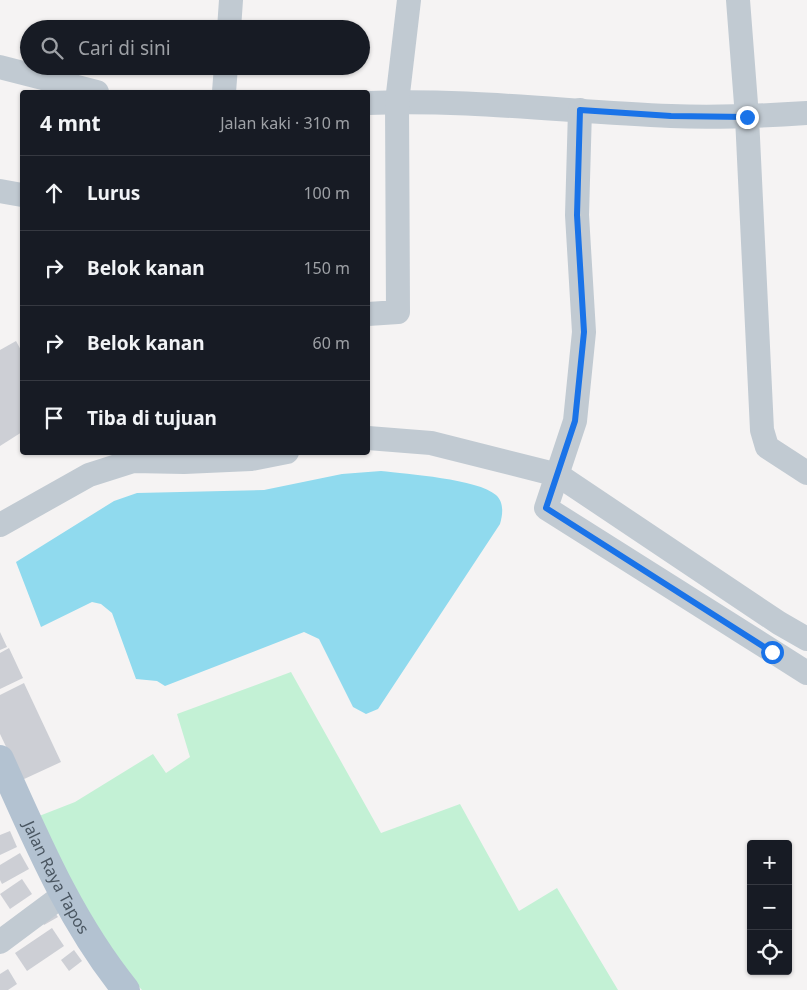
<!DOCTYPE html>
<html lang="id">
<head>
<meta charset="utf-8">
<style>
	:root { --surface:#171b24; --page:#242831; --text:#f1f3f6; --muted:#9ea1a6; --line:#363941 }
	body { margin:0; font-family:"Noto Sans",sans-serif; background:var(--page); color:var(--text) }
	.controls { position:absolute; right:15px; bottom:15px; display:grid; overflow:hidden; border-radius:5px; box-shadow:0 1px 4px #0004 }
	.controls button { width:45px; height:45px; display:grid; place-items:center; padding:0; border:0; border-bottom:1px solid var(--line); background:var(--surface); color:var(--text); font:25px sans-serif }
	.stop { position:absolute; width:15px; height:15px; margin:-11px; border:4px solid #1a73e8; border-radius:50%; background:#fff }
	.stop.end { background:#1a73e8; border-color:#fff; box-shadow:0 1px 5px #0008 }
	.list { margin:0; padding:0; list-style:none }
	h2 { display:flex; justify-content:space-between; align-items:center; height:65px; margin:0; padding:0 20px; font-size:21px }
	h2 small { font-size:16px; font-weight:400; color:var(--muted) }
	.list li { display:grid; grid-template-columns:32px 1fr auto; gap:15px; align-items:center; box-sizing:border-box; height:75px; padding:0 20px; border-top:1px solid var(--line) }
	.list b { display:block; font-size:19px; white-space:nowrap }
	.list em { font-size:16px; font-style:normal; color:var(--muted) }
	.icon { flex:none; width:28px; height:28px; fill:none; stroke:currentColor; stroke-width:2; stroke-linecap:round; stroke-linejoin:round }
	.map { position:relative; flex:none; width:807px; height:990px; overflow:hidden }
	.search { position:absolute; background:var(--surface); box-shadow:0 1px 4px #0004; left:20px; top:20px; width:350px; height:55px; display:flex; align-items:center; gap:12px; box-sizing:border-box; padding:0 18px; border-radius:28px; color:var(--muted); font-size:19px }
	.panel { position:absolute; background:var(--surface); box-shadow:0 1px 4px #0004; left:20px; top:90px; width:350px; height:365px; border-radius:5px }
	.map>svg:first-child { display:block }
	.green { fill:#c3f1d5 }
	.water { fill:#90daee }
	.building { fill:#cdcfd5 }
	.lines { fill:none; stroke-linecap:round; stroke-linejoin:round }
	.minor { stroke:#c1cad2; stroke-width:24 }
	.major { stroke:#b3c2d1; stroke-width:28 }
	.route { stroke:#1a73e8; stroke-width:6 }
	.labels { text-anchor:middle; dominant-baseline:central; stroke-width:4; stroke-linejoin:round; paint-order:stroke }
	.street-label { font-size:16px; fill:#4a5661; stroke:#fff }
</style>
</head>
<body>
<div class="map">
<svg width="807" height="990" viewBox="0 0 807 990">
	<rect width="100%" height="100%" fill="#f5f3f3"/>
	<path class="green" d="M291,672l90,161 79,-29 59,107 38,-23 61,102h-476l-21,-22 -87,-150 41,-16 78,-48 13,19 24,-16 -13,-43z"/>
	<path class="water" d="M381,471c26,3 97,8 115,24 8,7 7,19 4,29l-122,185 -12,5 -13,-7 -34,-68 -15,-7 -139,54 -8,-5 -21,-2 -24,-66 -11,-9 -9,-2 -51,25 -25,-65 98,-61 23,-8 127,-3 78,-16z"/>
	<g class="building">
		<path d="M16,341l6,11v80l-22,14v-96z"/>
		<path d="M0,632l7,15 -7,3z"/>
		<path d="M9,648l14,30 -23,11v-36z"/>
		<path d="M24,683l37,79 -39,18 -22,-46v-39z"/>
		<path d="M10,831l7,16 -17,8v-20z"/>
		<path d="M20,853l9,16 -27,15 -2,-4v-15z"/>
		<path d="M22,879l10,15 -22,15 -10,-15z"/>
		<path d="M52,908l6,9 -14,8 -5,-9z"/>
		<path d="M52,928l12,18 -37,25 -12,-18z"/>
		<path d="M74,950l8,11 -13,10 -8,-11z"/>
		<path d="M8,969l9,15 -9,6h-8v-16z"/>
	</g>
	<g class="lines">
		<g class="minor">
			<path d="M738,0l9,117 15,313 5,17 40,26"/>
			<path d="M229,29l2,-29"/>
			<path d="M0,67l97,25"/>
			<path d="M224,92l2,-26"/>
			<path d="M368,103c101,-4 201,9 303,13 45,2 90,0 136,-3"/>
			<path d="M580,110l-3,105 7,117 -9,89 -29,87 261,165"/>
			<path d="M0,191l22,4"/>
			<path d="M368,314l30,-2 -1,-210 12,-102"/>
			<path d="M368,438l63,5 127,32 221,148 28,16"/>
			<path d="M0,525l89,-50 44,-14 51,1 67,-3 36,-7"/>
			<path d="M0,942l63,-47"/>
		</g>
		<path class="major" id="s1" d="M0,759c36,80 70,162 126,231"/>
	</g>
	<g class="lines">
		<path class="route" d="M747,117l-76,-1 -91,-6 -3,105 7,117 -9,89 -29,87 226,144"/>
	</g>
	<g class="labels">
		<g class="street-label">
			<text stroke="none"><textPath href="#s1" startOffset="131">Jalan Raya Tapos</textPath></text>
		</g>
	</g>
</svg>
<div class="controls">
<button>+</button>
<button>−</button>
<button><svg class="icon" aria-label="locate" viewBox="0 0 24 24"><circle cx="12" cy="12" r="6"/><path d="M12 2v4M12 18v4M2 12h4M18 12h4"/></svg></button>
</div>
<div class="stop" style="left:772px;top:652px"></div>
<div class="stop end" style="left:747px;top:117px"></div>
<div class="search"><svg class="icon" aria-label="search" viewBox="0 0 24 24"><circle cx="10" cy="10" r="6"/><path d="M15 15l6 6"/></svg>Cari di sini</div>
<section class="panel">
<h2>4 mnt<small>Jalan kaki · 310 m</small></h2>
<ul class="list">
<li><svg class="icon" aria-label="ahead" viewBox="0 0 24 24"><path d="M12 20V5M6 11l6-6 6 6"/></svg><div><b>Lurus</b></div><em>100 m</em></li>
<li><svg class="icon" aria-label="right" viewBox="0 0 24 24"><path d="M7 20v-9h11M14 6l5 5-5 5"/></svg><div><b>Belok kanan</b></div><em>150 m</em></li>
<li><svg class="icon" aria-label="right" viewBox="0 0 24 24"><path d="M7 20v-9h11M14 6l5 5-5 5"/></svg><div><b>Belok kanan</b></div><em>60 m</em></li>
<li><svg class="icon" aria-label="arrive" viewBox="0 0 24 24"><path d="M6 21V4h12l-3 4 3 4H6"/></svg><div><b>Tiba di tujuan</b></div></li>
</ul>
</section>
</div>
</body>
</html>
